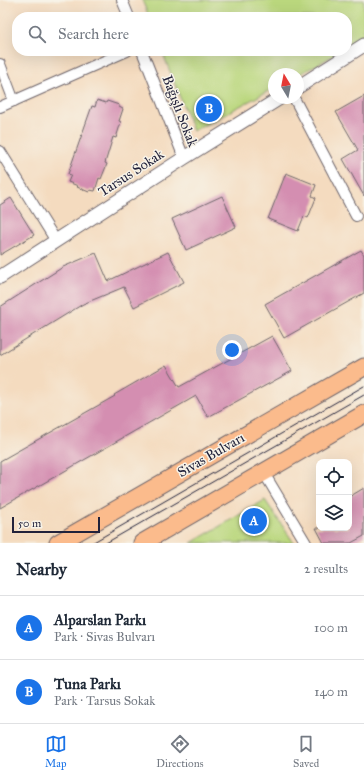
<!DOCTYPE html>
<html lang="en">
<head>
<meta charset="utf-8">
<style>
	:root { --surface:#fff; --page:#f6f6f7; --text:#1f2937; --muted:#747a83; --line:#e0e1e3; --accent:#1a73e8 }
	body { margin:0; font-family:"IM FELL Great Primer",serif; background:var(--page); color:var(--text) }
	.controls { position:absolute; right:12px; bottom:12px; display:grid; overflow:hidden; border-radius:8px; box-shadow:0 4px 16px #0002 }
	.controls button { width:36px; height:36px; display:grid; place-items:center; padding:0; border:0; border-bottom:1px solid var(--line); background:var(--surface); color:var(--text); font:20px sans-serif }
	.compass { position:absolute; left:268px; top:68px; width:36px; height:36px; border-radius:50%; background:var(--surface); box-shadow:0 4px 16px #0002; rotate:350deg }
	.scale { position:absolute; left:12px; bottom:10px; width:88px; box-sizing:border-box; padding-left:4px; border:2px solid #22223b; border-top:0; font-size:11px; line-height:14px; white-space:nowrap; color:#22223b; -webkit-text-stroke:3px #f7f3e8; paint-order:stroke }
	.you { position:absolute; left:232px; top:350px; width:14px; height:14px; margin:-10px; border:3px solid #fff; border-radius:50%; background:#1a73e8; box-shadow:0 0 0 6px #1a73e833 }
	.badge { display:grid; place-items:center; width:26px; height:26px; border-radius:50%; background:var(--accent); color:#fff; font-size:13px; font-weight:700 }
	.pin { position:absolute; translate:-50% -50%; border:2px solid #fff; box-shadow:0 1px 4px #0006 }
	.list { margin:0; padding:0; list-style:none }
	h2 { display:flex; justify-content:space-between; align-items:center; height:52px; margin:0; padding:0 16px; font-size:17px }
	h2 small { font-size:13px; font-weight:400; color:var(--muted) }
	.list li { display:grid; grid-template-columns:26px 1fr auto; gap:12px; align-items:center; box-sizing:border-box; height:64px; padding:0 16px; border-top:1px solid var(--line) }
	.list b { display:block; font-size:15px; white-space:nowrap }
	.list p { margin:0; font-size:13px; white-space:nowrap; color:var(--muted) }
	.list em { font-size:13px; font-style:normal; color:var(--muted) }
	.icon { flex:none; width:22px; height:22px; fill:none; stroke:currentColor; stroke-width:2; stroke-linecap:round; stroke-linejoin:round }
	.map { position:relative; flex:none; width:364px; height:543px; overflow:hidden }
	.search { position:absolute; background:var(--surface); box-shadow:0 4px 16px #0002; left:12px; right:12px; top:12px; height:44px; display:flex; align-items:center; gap:10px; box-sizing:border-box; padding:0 14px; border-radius:16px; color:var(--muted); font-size:15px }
	.sheet { height:180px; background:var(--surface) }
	nav { display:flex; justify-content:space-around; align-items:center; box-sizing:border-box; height:56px; border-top:1px solid var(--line); background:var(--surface); font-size:11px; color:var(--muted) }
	nav a { display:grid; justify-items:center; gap:2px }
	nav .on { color:var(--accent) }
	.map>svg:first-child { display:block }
	.green { fill:#bad77d; stroke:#6e7c5c }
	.building { fill:#d48eb1 }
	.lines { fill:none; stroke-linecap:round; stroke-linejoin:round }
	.minor-casing { stroke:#6c6369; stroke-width:12 }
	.tertiary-casing { stroke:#6c6369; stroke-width:15 }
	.trunk-casing { stroke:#6c6369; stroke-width:19 }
	.minor { stroke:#fff; stroke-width:10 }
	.tertiary { stroke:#fff; stroke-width:13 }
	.trunk { stroke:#fbbb8c; stroke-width:17 }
	.tram { stroke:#22223b; stroke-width:1 }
	.labels { text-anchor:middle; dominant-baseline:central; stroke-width:3; stroke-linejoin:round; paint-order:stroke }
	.street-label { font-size:14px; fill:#22223b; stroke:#f7f3e8 }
</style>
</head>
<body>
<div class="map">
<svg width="364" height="543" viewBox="0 0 364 543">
	<rect width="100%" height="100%" fill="#f7f3e8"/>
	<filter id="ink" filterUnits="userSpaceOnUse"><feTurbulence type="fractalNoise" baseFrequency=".025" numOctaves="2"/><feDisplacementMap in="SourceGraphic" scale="8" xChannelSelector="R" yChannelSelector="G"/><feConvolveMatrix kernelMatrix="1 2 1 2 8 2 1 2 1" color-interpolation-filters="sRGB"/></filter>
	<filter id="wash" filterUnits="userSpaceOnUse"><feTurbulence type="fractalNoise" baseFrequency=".012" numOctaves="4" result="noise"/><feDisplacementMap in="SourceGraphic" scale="16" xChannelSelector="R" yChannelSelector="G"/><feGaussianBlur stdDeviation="0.9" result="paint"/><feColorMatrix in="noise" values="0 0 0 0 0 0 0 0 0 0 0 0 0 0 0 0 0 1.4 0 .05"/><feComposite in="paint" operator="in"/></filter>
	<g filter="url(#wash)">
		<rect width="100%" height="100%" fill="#f4dbbf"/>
		<g class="green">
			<path d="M142,0h222v39l-17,10v-32h-198z"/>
			<path d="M162,51h180l-44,24v-1h-24v14l-81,43z"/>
			<path d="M265,500l29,43h-103z"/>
		</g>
		<g id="blocks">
			<g class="building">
				<path d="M364,96v100l-21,-37 15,-9 -22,-38z"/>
				<path d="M97,100l9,3 1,-2 12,4v2l4,2 -4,12 2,1 -5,16 -3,-1 -8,26 2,1 -6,15 -2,-1 -4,13 -5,-1 -1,2 -12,-5 1,-1 -10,-4 3,-7 -3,-1 24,-68 3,1z"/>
				<path d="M286,173l30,12 -4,11 4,2 -8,20 -4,-2 -6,15 -30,-12z"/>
				<path d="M222,196l14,31 -50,23 -14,-31z"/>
				<path d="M11,198l23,37 -34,20v-50z"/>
				<path d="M361,250l3,5v38l-80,45 -19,-34z"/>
				<path d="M168,252l16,30 -50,25 -10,-20 -41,17 -83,51v-48l63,-40 33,-14 12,28z"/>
				<path d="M272,336l20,35 -84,46 -12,-21 -196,112v-47l115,-65 -1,-1 52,-30 13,22z"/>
				<path d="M364,488v48l-13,7h-27l-8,-15h33v-31z"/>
			</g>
		</g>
	</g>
	<g filter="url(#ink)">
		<use href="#blocks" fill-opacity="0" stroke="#6c6369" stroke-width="1"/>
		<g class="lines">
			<defs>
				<g id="minor">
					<path d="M122,0l7,17"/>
					<path d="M142,51l42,107"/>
					<path d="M0,64l14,37"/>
					<path d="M294,98l62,118"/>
					<path d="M0,107l127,-56"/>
					<path d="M0,151l56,90"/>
					<path d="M264,473l42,70"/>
				</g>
				<g id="tertiary">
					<path d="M298,87l66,-42"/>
					<path d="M0,277l184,-119 96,-60"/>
				</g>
				<g id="trunk">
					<path d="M58,543l306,-176"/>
					<path d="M142,543l222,-129"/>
				</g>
			</defs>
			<use href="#minor" class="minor-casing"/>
			<use href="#tertiary" class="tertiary-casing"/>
			<use href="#trunk" class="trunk-casing"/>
			<use href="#minor" class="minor"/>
			<use href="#tertiary" class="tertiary"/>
			<use href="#trunk" class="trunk"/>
			<g class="tram">
				<path d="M92,543l272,-157"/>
				<path d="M106,543l258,-148"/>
			</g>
		</g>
	</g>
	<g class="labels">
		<g class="street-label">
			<text transform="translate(180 111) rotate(69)">Bağışlı Sokak</text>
			<text transform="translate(131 173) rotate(-33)">Tarsus Sokak</text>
			<text transform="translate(211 455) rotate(-30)">Sivas Bulvarı</text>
		</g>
	</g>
</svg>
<div class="controls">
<button><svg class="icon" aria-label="locate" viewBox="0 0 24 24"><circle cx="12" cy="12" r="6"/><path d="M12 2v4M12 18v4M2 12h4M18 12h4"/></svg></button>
<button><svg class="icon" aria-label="layers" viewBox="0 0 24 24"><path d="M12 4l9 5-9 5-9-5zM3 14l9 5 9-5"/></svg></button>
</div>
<svg class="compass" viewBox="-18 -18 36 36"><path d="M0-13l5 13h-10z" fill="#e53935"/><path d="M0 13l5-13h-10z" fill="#747a83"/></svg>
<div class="scale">50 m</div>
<div class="you"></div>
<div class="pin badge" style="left:254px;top:521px">A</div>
<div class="pin badge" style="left:209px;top:109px">B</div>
<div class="search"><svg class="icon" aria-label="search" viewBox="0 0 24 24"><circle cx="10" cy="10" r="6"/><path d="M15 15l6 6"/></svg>Search here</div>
</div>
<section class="sheet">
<h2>Nearby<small>2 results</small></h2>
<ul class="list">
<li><span class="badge">A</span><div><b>Alparslan Parkı</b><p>Park · Sivas Bulvarı</p></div><em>100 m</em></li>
<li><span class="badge">B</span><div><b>Tuna Parkı</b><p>Park · Tarsus Sokak</p></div><em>140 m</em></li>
</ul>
</section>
<nav>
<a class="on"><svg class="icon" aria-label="map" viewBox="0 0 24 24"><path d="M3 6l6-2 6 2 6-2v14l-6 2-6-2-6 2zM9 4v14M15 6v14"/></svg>Map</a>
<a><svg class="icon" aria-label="directions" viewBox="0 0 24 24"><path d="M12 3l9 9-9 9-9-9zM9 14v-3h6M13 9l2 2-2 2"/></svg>Directions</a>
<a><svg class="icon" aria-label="saved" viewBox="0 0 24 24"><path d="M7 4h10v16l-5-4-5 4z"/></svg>Saved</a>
</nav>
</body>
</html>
